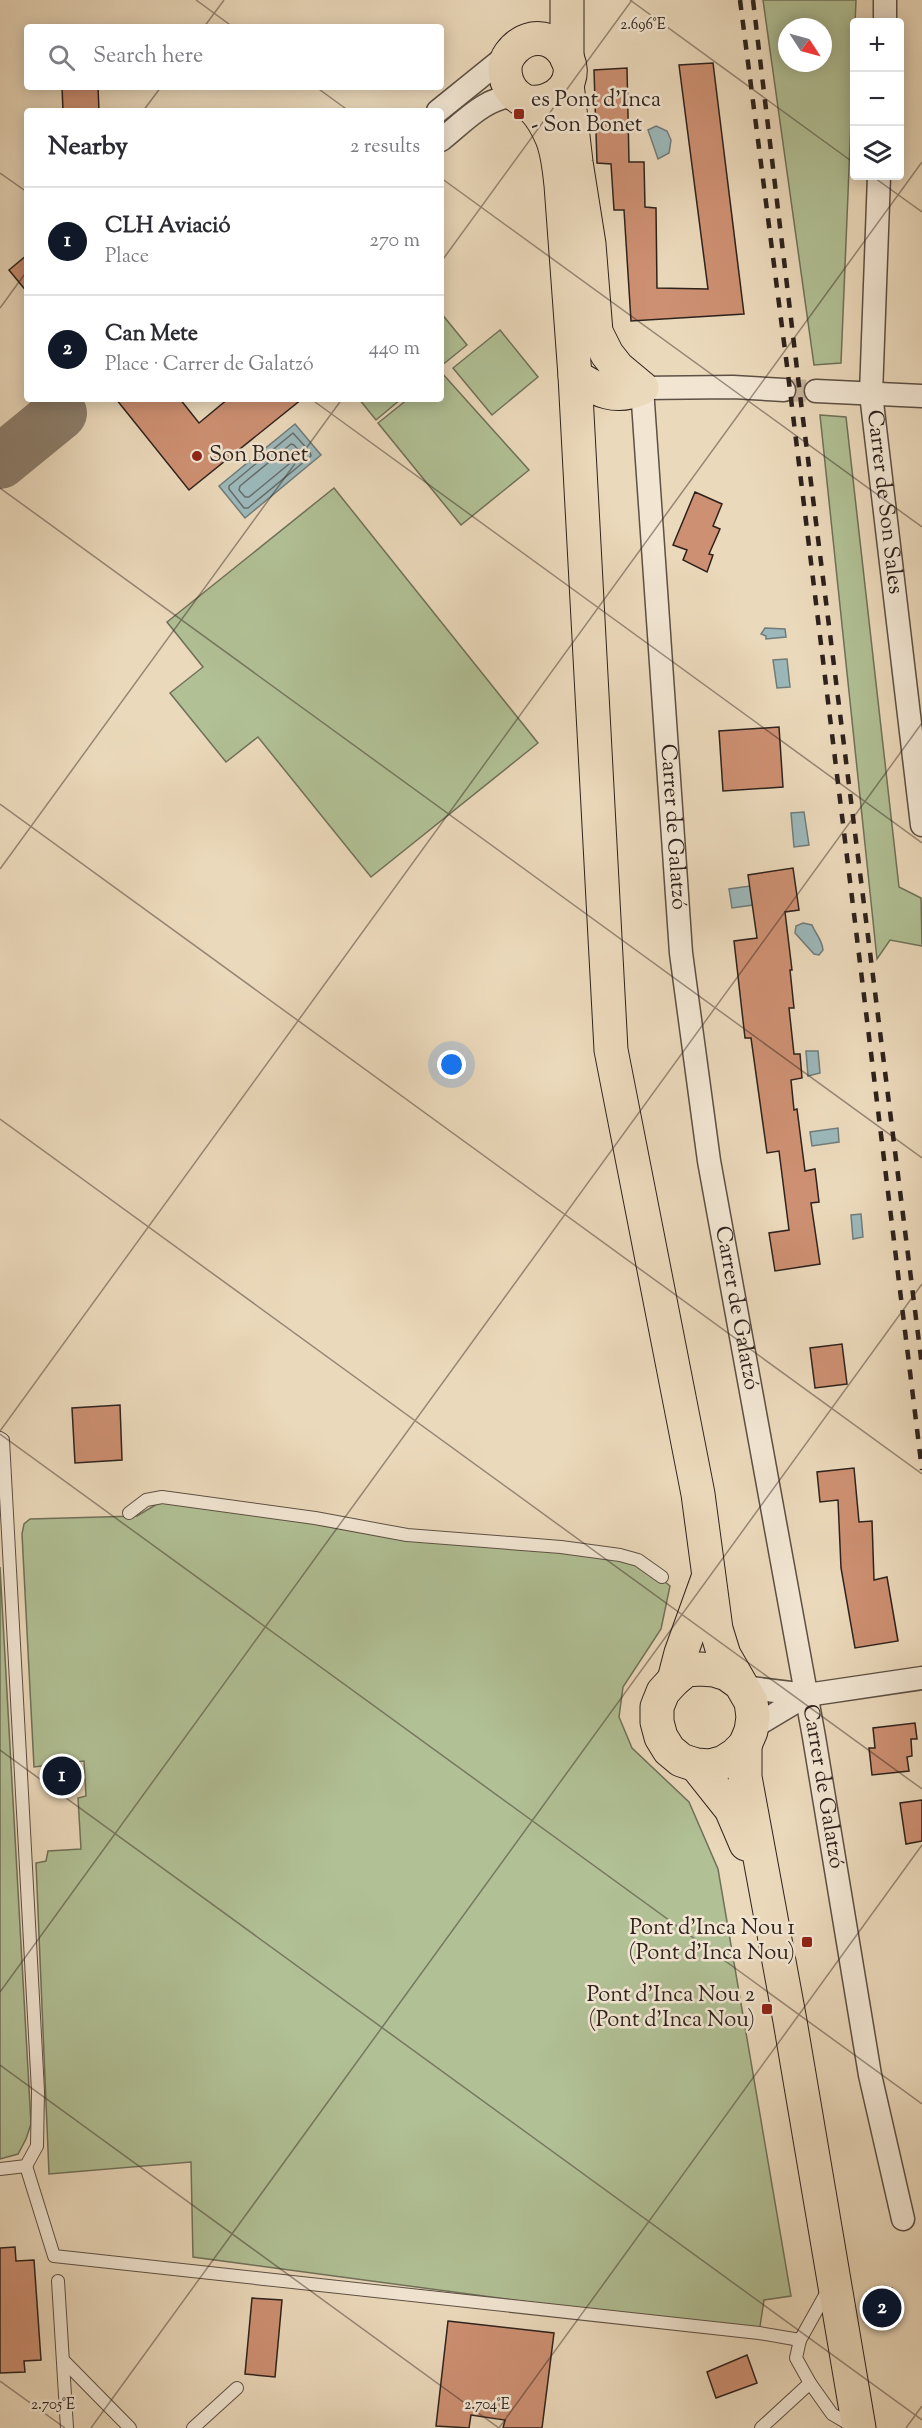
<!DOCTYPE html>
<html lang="en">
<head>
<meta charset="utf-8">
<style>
	:root { --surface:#fff; --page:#f2f2f3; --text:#2b2b33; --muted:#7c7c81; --line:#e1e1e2; --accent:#111827 }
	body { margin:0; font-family:"Sorts Mill Goudy",serif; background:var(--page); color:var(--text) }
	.controls { position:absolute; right:18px; top:18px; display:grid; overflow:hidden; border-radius:6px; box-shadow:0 3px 15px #0003 }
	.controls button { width:54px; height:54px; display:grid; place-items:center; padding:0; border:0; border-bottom:2px solid var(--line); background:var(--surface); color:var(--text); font:30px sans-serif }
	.compass { position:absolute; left:778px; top:18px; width:54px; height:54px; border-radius:50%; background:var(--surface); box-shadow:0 3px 15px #0003; rotate:126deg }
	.you { position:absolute; left:452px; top:1065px; width:21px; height:21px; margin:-15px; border:4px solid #fff; border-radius:50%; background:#1a73e8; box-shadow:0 0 0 9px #1a73e833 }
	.badge { display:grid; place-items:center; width:39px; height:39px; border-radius:50%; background:var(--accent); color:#fff; font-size:20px; font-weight:700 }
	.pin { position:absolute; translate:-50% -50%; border:3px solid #fff; box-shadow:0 2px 6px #0006 }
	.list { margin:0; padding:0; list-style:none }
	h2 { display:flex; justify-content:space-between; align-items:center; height:78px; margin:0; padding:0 24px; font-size:26px }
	h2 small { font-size:20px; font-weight:400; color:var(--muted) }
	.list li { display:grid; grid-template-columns:39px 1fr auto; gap:18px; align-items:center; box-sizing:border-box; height:108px; padding:0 24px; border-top:2px solid var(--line) }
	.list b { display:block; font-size:22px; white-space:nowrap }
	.list p { margin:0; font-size:20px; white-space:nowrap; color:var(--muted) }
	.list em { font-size:20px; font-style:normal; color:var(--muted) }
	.icon { flex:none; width:33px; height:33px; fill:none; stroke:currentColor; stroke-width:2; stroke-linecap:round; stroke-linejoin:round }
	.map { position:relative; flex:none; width:922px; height:2428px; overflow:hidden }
	.search { position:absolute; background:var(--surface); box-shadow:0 3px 15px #0003; left:24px; top:24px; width:420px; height:66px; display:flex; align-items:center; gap:15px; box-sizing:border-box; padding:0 21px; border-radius:6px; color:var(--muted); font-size:22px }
	.panel { position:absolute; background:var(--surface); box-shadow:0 3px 15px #0003; left:24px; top:108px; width:420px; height:294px; border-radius:6px }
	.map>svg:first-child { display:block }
	.green { fill:#b1c095; stroke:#707159; stroke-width:1.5; fill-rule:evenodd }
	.water { fill:#9cb8ba; stroke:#707c7b; stroke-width:1.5 }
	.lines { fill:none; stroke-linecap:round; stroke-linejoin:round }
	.shore { stroke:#656d6c; stroke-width:1.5 }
	.taxiway { stroke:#8c7e6c; stroke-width:54 }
	.building { fill:#cd9072; stroke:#2e221d; stroke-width:1.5 }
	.minor-tunnel { stroke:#c5b49b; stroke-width:22; stroke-dasharray:22 11; stroke-linecap:butt }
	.service-casing { stroke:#5d5044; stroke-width:14 }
	.minor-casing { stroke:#5d5044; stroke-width:25 }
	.primary-casing { stroke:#2e221d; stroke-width:35 }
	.service { stroke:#f2e6d3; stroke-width:12 }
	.minor { stroke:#f2e6d3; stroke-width:22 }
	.primary { stroke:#ebd9bb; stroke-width:33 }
	.rail { stroke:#2e221d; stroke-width:4.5; stroke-dasharray:10 10; stroke-linecap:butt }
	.ticks { fill:none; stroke:#2e221d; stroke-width:1.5; stroke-opacity:0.45 }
	.poi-dot { fill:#8f2418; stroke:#f2e6d3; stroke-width:2 }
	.labels { text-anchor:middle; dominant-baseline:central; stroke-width:5; stroke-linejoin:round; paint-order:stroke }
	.poi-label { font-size:22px; fill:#2e221d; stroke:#f2e6d3; text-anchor:start }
	.street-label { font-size:22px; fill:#2e221d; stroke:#f2e6d3 }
	.ticks-label { font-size:15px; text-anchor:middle; fill:#2e221d; stroke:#f2e6d3; stroke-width:5; stroke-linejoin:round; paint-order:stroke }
</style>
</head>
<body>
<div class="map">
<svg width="922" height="2428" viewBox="0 0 922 2428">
	<rect width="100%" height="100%" fill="#ebd9bb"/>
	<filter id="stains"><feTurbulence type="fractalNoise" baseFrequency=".00333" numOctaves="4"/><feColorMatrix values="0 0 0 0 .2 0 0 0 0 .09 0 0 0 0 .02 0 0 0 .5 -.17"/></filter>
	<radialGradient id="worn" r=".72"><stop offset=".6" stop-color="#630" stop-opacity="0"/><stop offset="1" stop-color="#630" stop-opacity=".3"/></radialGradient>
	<g class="green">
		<path d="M763,0h93l-15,363 -27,2zM787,27h36v36h-36z"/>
		<path d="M441,313l26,32 -26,21z"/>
		<path d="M500,330l38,47 -46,38 -39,-47z"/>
		<path d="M441,372l88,98 -68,55 -83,-102 30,-24h33z"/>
		<path d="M359,399h42l-25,21z"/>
		<path d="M820,415l26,2 53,470 22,11 1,48 -32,-6 -13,19z"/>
		<path d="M334,488l204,255 -167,134 -113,-140 -32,25 -56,-69 33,-26 -36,-45z"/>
		<path d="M162,1501l476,59 32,26 -9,43 -38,58 -4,30 13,31 57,54 29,67 73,427 -27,4 -5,33 -566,-76 -2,-95 -142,12 -13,-311 10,-2 2,-10 33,-2 -3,-51 8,-2 -2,-35 -50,6 -12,-233 2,-10 6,-5 107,-3z"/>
		<path d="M0,1567l31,557 -5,15 -8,15 -18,5z"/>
	</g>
	<g class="water">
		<path d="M656,126l11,5 4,9 -2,13 -11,6 -10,-29z"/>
		<path d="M295,424l26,31 -76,63 -26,-32z"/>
		<path d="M765,628l20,1 1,8 -20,2v-3l-5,-2z"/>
		<path d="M787,659l3,28 -13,1 -4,-28z"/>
		<path d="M804,812l5,33 -15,2 -3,-34z"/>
		<path d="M750,886l3,19 -21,3 -3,-19z"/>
		<path d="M803,923l9,2c4,10 10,14 11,25l-4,5 -5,-1 -19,-21 1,-7z"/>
		<path d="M806,1051h12l2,22 -12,3z"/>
		<path d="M838,1128l1,14 -27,4 -2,-14z"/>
		<path d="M861,1214l2,23 -10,2 -2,-24z"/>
	</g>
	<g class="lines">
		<g class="shore">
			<path d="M293,433l17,19 1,4 -63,52h-4l-15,-19v-3z"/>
			<path d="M291,444l3,1 6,7v3l-51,42h-4l-6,-7 1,-4z"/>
		</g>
		<path class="taxiway" d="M0,462l60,-49"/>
	</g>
	<g class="building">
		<path d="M713,63l31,251 -113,7 -7,-111h-10l-3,-46 -14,-1 -3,-93 33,-2 2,94h15l1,45 11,1 1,80 51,1 -29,-224z"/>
		<path d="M62,87h36l1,24h-36z"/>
		<path d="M27,255v37l-18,-22z"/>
		<path d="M116,399h64l19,24 29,-24h74l-113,91z"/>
		<path d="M695,492l27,12 -9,22 7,3 -11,25 4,1 -6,17 -24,-12 4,-10 -14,-5z"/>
		<path d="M779,727l4,60 -60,4 -4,-60z"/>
		<path d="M793,868l6,42 -14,2 7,58h-2l4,38h-5l5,46h6l2,24 -11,2 3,30 3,-1 8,62 10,-2 4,33 -8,1 9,61 -45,7 -6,-38 20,-3 -10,-79 -12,2 -16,-115h-6l-11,-97 23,-3 -9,-63z"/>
		<path d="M842,1344l5,40 -32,4 -5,-40z"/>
		<path d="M120,1405l2,55 -47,3 -3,-55z"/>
		<path d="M854,1468l5,54 13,-1 2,59 13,-3 11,64 -43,7 -14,-80 -3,-68 -18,2 -3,-30z"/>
		<path d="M915,1723l2,16h-6l1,17 -5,1 2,14 -37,4 -3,-27h6l-2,-20z"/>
		<path d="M74,1768l1,15 -24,1 -1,-15z"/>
		<path d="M922,1800v41l-16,3 -6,-41z"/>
		<path d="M15,2247l1,14 18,-1 7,100 -17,1 1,11 -25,1v-125z"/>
		<path d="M892,2288l6,35 -25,4 -6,-35z"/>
		<path d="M252,2298l30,2 -7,77 -30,-3z"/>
		<path d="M448,2321l106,12 -12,95h-39l2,-8 -34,-5 -2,13 -33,-2z"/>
		<path d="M747,2355l10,28 -41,15 -9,-26z"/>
	</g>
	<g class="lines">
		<path class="minor-tunnel" d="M784,390l32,1"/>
		<defs>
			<g id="service">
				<path d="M0,1438l3,2 35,651 -1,55 -11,20 -26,3"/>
				<path d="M129,1513l17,-13 16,-3 153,21 92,17 154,12 59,8 18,5 24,17"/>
				<path d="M26,2166l28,90 705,77 41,7"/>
				<path d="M58,2281l9,147"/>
				<path d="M828,2290l-28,50 -4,18 14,25 22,31 22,13"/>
				<path d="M63,2360l67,68"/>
				<path d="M193,2428l44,-40"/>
				<path d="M761,2428l49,-45"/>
			</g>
			<g id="minor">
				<path d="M885,22v-22"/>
				<path d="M438,111l73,-59"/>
				<path d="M441,140c23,-18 45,-44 76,-44"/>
				<path id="s1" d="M879,176l-8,218 51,431"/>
				<path id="s2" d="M784,390l-51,-3 -91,1 39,565 28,208 105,576 56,338 33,144"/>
				<path d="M816,391l106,5"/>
				<path d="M742,1687l65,8 115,-17"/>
				<path d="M752,1728l55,-33"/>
			</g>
			<g id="primary">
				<path d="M567,0v59"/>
				<path d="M567,84l9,78 13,82 7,88 11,22 11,14 24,20c-26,12 -44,3 -67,-12"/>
				<path d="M524,101c32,8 62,-24 37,-52 -7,-8 -18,-12 -29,-10 -9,2 -16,7 -22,15 -9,12 -5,31 6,41 6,5 13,8 18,14 7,7 13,18 17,27 7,15 8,33 10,49l14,191 36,674 87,444 18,135 8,26 27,47 2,15 -2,14 -6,14 -10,10 -11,7 -14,4 -14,-1 -15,-5 -12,-10 -8,-13 -4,-15v-15l6,-15 11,-12 12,-10 14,-1 14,1 13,4 11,8"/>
				<path d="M674,1680l7,-27 27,-75"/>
				<path d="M745,1745v32l45,244 69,407"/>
				<path d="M696,1765l35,44 15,35"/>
			</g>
		</defs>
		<use href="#service" class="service-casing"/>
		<use href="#minor" class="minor-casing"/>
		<use href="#primary" class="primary-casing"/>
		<use href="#service" class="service"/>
		<use href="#minor" class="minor"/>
		<use href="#primary" class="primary"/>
		<g class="rail">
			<path d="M740,0l47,366 135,1104"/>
			<path d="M753,0l49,411 120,955"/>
		</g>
	</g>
	<path class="ticks" d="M196,0l37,27M630,0l224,163M204,27l20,-27M316,87l33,24M143,111l18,-24M0,173l27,19M872,176l50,36M441,178l481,349M441,262l191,-262M0,308l27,-37M311,399l611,444M0,488l922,670M0,804l922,670M0,869l342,-470M0,1119l922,670M0,1431l922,-1269M0,1434l922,670M0,1750l922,670M0,1992l922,-1269M0,2065l499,363M0,2381l65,47M91,2428l831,-1144M499,2428l423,-583M906,2428l16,-22"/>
	<g class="poi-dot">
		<rect x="513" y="108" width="12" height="12" rx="3"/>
		<circle cx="197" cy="456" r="6"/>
		<rect x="801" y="1936" width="12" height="12" rx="3"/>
		<rect x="761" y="2003" width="12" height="12" rx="3"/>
	</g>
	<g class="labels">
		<g class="poi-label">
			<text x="531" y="101">es Pont d'Inca<tspan x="531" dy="25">- Son Bonet</tspan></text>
			<text x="209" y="456">Son Bonet</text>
			<text x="795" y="1929" text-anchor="end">Pont d'Inca Nou 1<tspan x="795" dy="25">(Pont d'Inca Nou)</tspan></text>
			<text x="755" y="1996" text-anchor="end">Pont d'Inca Nou 2<tspan x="755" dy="25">(Pont d'Inca Nou)</tspan></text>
		</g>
		<g class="street-label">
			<text stroke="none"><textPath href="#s1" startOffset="327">Carrer de Son Sales</textPath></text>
			<text stroke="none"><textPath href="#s2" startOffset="582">Carrer de Galatzó</textPath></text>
			<text stroke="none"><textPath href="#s2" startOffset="1068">Carrer de Galatzó</textPath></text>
			<text stroke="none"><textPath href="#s2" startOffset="1554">Carrer de Galatzó</textPath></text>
		</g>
	</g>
	<g class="ticks-label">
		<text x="643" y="29">2.696°E</text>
		<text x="53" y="2409">2.705°E</text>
		<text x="487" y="2409">2.704°E</text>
	</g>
	<rect width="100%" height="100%" filter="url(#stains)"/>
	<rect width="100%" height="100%" fill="url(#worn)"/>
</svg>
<div class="controls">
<button>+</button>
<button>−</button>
<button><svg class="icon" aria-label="layers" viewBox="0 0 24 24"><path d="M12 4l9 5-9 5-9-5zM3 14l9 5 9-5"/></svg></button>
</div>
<svg class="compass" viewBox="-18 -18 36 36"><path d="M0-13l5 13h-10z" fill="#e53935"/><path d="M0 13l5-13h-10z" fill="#7c7c81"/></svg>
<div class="you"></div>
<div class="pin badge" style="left:62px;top:1776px">1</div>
<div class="pin badge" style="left:882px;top:2308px">2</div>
<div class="search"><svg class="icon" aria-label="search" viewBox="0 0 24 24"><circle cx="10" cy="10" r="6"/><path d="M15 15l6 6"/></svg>Search here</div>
<section class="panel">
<h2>Nearby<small>2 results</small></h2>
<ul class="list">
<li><span class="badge">1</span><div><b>CLH Aviació</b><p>Place</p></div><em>270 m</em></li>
<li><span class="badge">2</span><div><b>Can Mete</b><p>Place · Carrer de Galatzó</p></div><em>440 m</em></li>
</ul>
</section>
</div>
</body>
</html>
